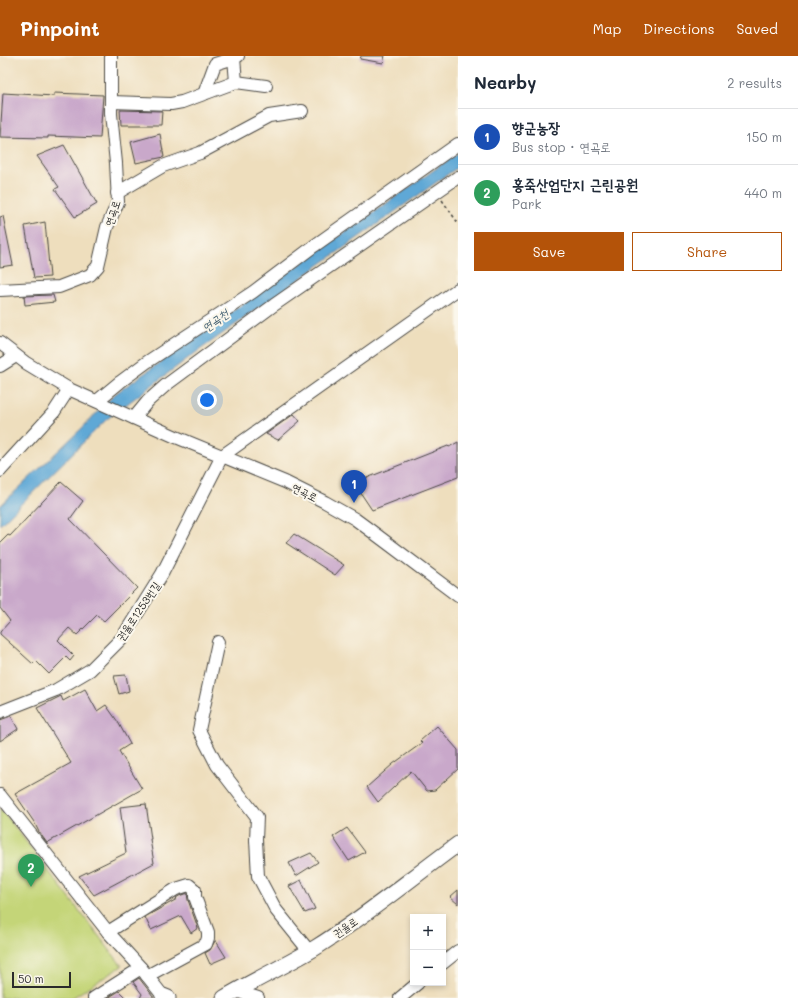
<!DOCTYPE html>
<html lang="en">
<head>
<meta charset="utf-8">
<style>
	:root { --surface:#fff; --page:#f6f6f7; --text:#1f2937; --muted:#747a83; --line:#e0e1e3; --accent:#b45309 }
	body { margin:0; font-family:Mali,"Poor Story",sans-serif; background:var(--page); color:var(--text) }
	.controls { position:absolute; right:12px; bottom:12px; display:grid; overflow:hidden; border-radius:0px; box-shadow:0 2px 6px #0003 }
	.controls button { width:36px; height:36px; display:grid; place-items:center; padding:0; border:0; border-bottom:1px solid var(--line); background:var(--surface); color:var(--text); font:20px sans-serif }
	.scale { position:absolute; left:12px; bottom:10px; width:59px; box-sizing:border-box; padding-left:4px; border:2px solid #2b2b2b; border-top:0; font-size:11px; line-height:14px; white-space:nowrap; color:#2b2b2b; -webkit-text-stroke:3px #fbf7ec; paint-order:stroke }
	.you { position:absolute; left:207px; top:344px; width:14px; height:14px; margin:-10px; border:3px solid #fff; border-radius:50%; background:#1a73e8; box-shadow:0 0 0 6px #1a73e833 }
	.badge { display:grid; place-items:center; width:26px; height:26px; border-radius:50%; background:var(--accent); color:#fff; font-size:13px; font-weight:700 }
	.pin { position:absolute; translate:-50% -33px; filter:drop-shadow(0 1px 2px #0008) }
	.pin::after { content:''; position:absolute; top:21px; width:14px; height:12px; background:inherit; clip-path:polygon(0 0,100% 0,50% 100%) }
	.list { margin:0; padding:0; list-style:none }
	h2 { display:flex; justify-content:space-between; align-items:center; height:52px; margin:0; padding:0 16px; font-size:17px }
	h2 small { font-size:13px; font-weight:400; color:var(--muted) }
	.list li { display:grid; grid-template-columns:26px 1fr auto; gap:12px; align-items:center; box-sizing:border-box; height:56px; padding:0 16px; border-top:1px solid var(--line) }
	.list b { display:block; font-size:15px; white-space:nowrap }
	.list p { margin:0; font-size:13px; white-space:nowrap; color:var(--muted) }
	.list em { font-size:13px; font-style:normal; color:var(--muted) }
	.actions { display:flex; gap:8px; padding:12px 16px }
	.actions a { flex:1; padding:9px 0; border:1px solid var(--accent); border-radius:0px; text-align:center; font-size:14px; color:var(--accent) }
	.actions .main { background:var(--accent); color:#fff }
	.map { position:relative; flex:none; width:458px; height:942px; overflow:hidden }
	header { display:flex; align-items:center; gap:24px; box-sizing:border-box; height:56px; padding:0 20px; background:var(--accent); color:#fff }
	header strong { font-size:19px }
	nav { display:flex; gap:22px; margin-inline-start:auto; font-size:14px }
	main { display:flex }
	aside { flex:1; background:var(--surface) }
	.map>svg:first-child { display:block }
	.green { fill:#c4d578; stroke:#788052 }
	.water { fill:#5ea8d6; stroke:#446a80 }
	.building { fill:#c9a8ca }
	.lines { fill:none; stroke-linecap:round; stroke-linejoin:round }
	.minor-casing { stroke:#484641; stroke-width:14 }
	.major-casing { stroke:#484641; stroke-width:17 }
	.path { stroke:#484641; stroke-width:1.5; stroke-dasharray:3 3; stroke-linecap:butt }
	.minor { stroke:#fff; stroke-width:12 }
	.major { stroke:#fff; stroke-width:15 }
	.labels { text-anchor:middle; dominant-baseline:central; stroke-width:4; stroke-linejoin:round; paint-order:stroke }
	.street-label { font-size:11px; fill:#2b2b2b; stroke:#fbf7ec }
	.water-label { font-size:12px; font-style:italic; fill:#3f5d6f; stroke:#fbf7ec }
</style>
</head>
<body>
<header>
<strong>Pinpoint</strong>
<nav><a>Map</a><a>Directions</a><a>Saved</a></nav>
</header>
<main>
<div class="map">
<svg width="458" height="942" viewBox="0 0 458 942">
	<rect width="100%" height="100%" fill="#fbf7ec"/>
	<filter id="ink" filterUnits="userSpaceOnUse"><feTurbulence type="fractalNoise" baseFrequency=".025" numOctaves="2"/><feDisplacementMap in="SourceGraphic" scale="8" xChannelSelector="R" yChannelSelector="G"/><feConvolveMatrix kernelMatrix="1 2 1 2 8 2 1 2 1" color-interpolation-filters="sRGB"/></filter>
	<filter id="wash" filterUnits="userSpaceOnUse"><feTurbulence type="fractalNoise" baseFrequency=".012" numOctaves="4" result="noise"/><feDisplacementMap in="SourceGraphic" scale="16" xChannelSelector="R" yChannelSelector="G"/><feGaussianBlur stdDeviation="0.9" result="paint"/><feColorMatrix in="noise" values="0 0 0 0 0 0 0 0 0 0 0 0 0 0 0 0 0 1.4 0 .05"/><feComposite in="paint" operator="in"/></filter>
	<g filter="url(#wash)">
		<rect width="100%" height="100%" fill="#eedebd"/>
		<path class="green" d="M0,752l122,158 -50,32h-72z"/>
		<path class="water" d="M458,97v14l-267,189 -84,63 -107,106v-19l81,-77 34,-35z"/>
		<g id="blocks">
			<g class="building">
				<path d="M361,0h24l-2,7 -23,-4z"/>
				<path d="M3,37l51,3v-3l49,2 -3,43 -52,-2v2l-48,-1z"/>
				<path d="M120,54l42,1 -1,14h-40z"/>
				<path d="M160,78l4,23 -28,6 -5,-21z"/>
				<path d="M64,89l33,59 -22,13 -20,-28 4,-2 -22,-31z"/>
				<path d="M3,160l10,49 -13,2v-50z"/>
				<path d="M45,166l5,55 -16,1 -9,-52z"/>
				<path d="M53,239l2,7 -30,3 -1,-9z"/>
				<path d="M294,358l6,7 -22,19 -12,-6z"/>
				<path d="M458,386v35l-86,33 -18,-27 94,-37 1,1z"/>
				<path d="M61,426l22,19 -13,18 67,69 -33,33 -7,-6 -20,20 -8,-7 -11,12 16,16 -4,5 -4,-4 -17,17 -13,-13 -3,3 -33,-30v-2l10,-11 -10,-13v-65l8,-8 2,1z"/>
				<path d="M294,478l50,31 -9,10 -49,-32z"/>
				<path d="M126,619l3,16 -10,3 -5,-18z"/>
				<path d="M85,633l12,22 9,-6 12,17 12,22 -11,7 23,38 -95,54 -8,-11 -5,-10 -19,-28 56,-31 -34,-55 24,-12 2,5z"/>
				<path d="M11,660l7,13 -18,12v-21z"/>
				<path d="M437,670l21,24v19l-23,21 -8,1 -16,-20 -33,31 -11,-15 26,-23 29,-21 -2,-2z"/>
				<path d="M146,748l5,35h-1l4,24 -60,32 -15,-19 47,-23 -6,-46z"/>
				<path d="M347,772l18,24 -16,9 -16,-24z"/>
				<path d="M311,797l7,9 -22,14 -7,-13z"/>
				<path d="M301,824l14,29 -10,4 -16,-27z"/>
				<path d="M458,834v14l-8,-7z"/>
				<path d="M187,837l1,7 10,28 -7,5 -10,-17 -30,14 -6,-13 32,-18 -1,-1 3,-2z"/>
				<path d="M215,885h1l10,16 -16,7 -5,-11 5,-3z"/>
				<path d="M139,922l14,18v2h-13l2,-4 -9,-12z"/>
				<path d="M119,935l7,7h-18z"/>
			</g>
		</g>
	</g>
	<g filter="url(#ink)">
		<use href="#blocks" fill-opacity="0" stroke="#484641" stroke-width="1"/>
		<g class="lines">
			<defs>
				<g id="minor">
					<path d="M234,2l2,24"/>
					<path d="M204,38l11,-30 19,-6 4,-2"/>
					<path d="M111,46l60,2 11,-2 54,-20 30,4"/>
					<path d="M117,137l46,-27 37,-13 69,-37 33,-5"/>
					<path d="M0,234l59,-3 31,-12 8,-9 9,-39 11,-25 -2,-39 -5,-49v-58"/>
					<path d="M0,287l26,20 43,26 107,48 109,45 40,20 30,17 19,14 84,63"/>
					<path d="M0,310l16,-10"/>
					<path d="M97,345l23,-19 27,-20 106,-70 61,-46 144,-102"/>
					<path d="M134,362l14,-17 18,-16 108,-80 184,-128"/>
					<path d="M0,415l54,-59 15,-23"/>
					<path d="M218,586l-19,88 18,35 40,52 -1,23 2,36 18,34 33,41"/>
					<path d="M0,656l56,-22 34,-20 32,-32 40,-64 60,-118 236,-167"/>
					<path d="M0,739l108,137 33,36 22,28"/>
					<path d="M108,876l68,-43 13,-4 6,5v7l13,35v6l-2,6 -59,32"/>
					<path d="M443,907l15,-12"/>
					<path d="M236,935l22,7"/>
					<path d="M94,942l47,-30"/>
					<path d="M400,942l18,-15"/>
				</g>
				<g id="major">
					<path d="M163,940l5,2"/>
					<path d="M224,942c30,-18 61,-32 91,-50 50,-31 95,-69 143,-104"/>
				</g>
			</defs>
			<use href="#minor" class="minor-casing"/>
			<use href="#major" class="major-casing"/>
			<path class="path" d="M442,144l16,23"/>
			<use href="#minor" class="minor"/>
			<use href="#major" class="major"/>
		</g>
	</g>
	<g class="labels">
		<g class="street-label">
			<text transform="translate(112 157) rotate(-72)">연곡로</text>
			<text transform="translate(305 436) rotate(27)">연곡로</text>
			<text transform="translate(138 555) rotate(-56)">권율로1253번길</text>
			<text transform="translate(345 871) rotate(-35)">권율로</text>
		</g>
		<g class="water-label">
			<text transform="translate(215 264) rotate(-35)">연곡천</text>
		</g>
	</g>
</svg>
<div class="controls">
<button>+</button>
<button>−</button>
</div>
<div class="scale">50 m</div>
<div class="you"></div>
<div class="pin badge" style="left:354px;top:447px;background:#1a4fb4">1</div>
<div class="pin badge" style="left:31px;top:831px;background:#2e9e5b">2</div>
</div>
<aside>
<h2>Nearby<small>2 results</small></h2>
<ul class="list">
<li><span class="badge" style="background:#1a4fb4">1</span><div><b>향군농장</b><p>Bus stop · 연곡로</p></div><em>150 m</em></li>
<li><span class="badge" style="background:#2e9e5b">2</span><div><b>홍죽산업단지 근린공원</b><p>Park</p></div><em>440 m</em></li>
</ul>
<div class="actions"><a class="main">Save</a><a>Share</a></div>
</aside>
</main>
</body>
</html>
